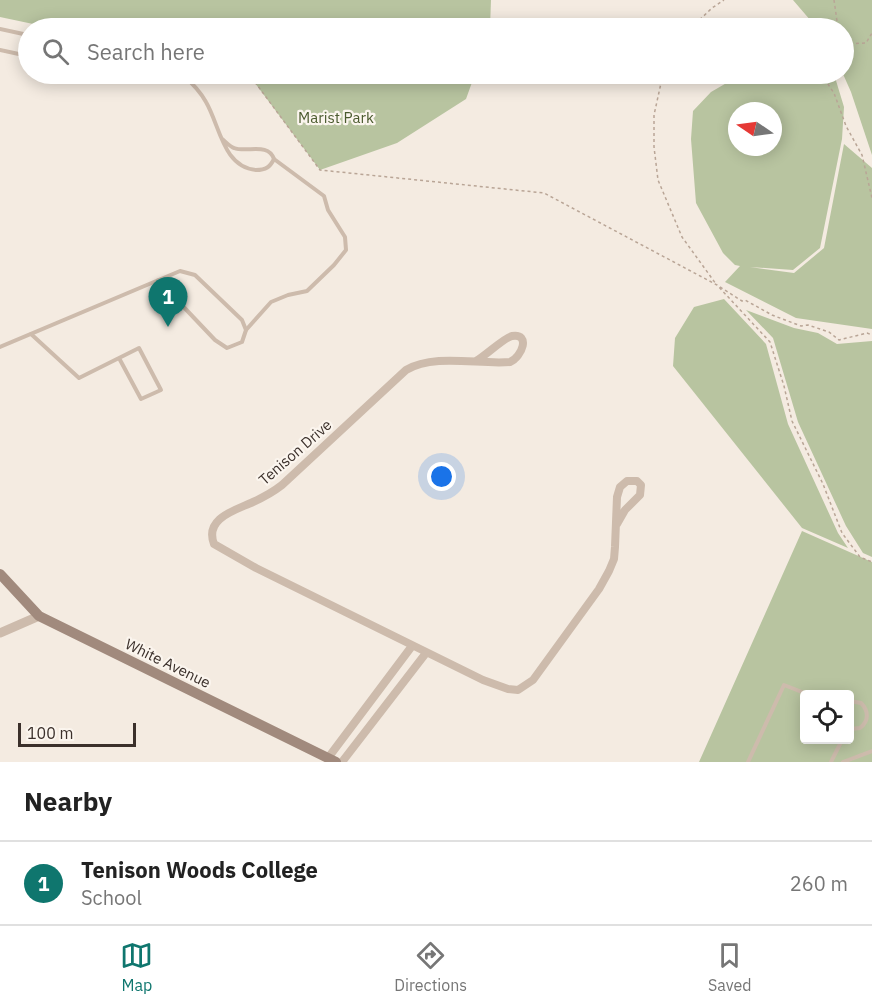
<!DOCTYPE html>
<html lang="en">
<head>
<meta charset="utf-8">
<style>
	:root { --surface:#fff; --page:#f6f6f6; --text:#222; --muted:#767676; --line:#e0e0e0; --accent:#0f766e }
	body { margin:0; font-family:"IBM Plex Sans",sans-serif; background:var(--page); color:var(--text) }
	.controls { position:absolute; right:18px; bottom:18px; display:grid; overflow:hidden; border-radius:6px; box-shadow:0 3px 15px #0003 }
	.controls button { width:54px; height:54px; display:grid; place-items:center; padding:0; border:0; border-bottom:2px solid var(--line); background:var(--surface); color:var(--text); font:30px sans-serif }
	.compass { position:absolute; left:728px; top:102px; width:54px; height:54px; border-radius:50%; background:var(--surface); box-shadow:0 3px 15px #0003; rotate:283deg }
	.scale { position:absolute; left:18px; bottom:15px; width:118px; box-sizing:border-box; padding-left:6px; border:3px solid #3b302b; border-top:0; font-size:16px; line-height:21px; white-space:nowrap; color:#3b302b; -webkit-text-stroke:4px #fbf5ee; paint-order:stroke }
	.you { position:absolute; left:442px; top:477px; width:21px; height:21px; margin:-15px; border:4px solid #fff; border-radius:50%; background:#1a73e8; box-shadow:0 0 0 9px #1a73e833 }
	.badge { display:grid; place-items:center; width:39px; height:39px; border-radius:50%; background:var(--accent); color:#fff; font-size:20px; font-weight:700 }
	.pin { position:absolute; translate:-50% -50px; filter:drop-shadow(0 2px 3px #0008) }
	.pin::after { content:''; position:absolute; top:32px; width:21px; height:18px; background:inherit; clip-path:polygon(0 0,100% 0,50% 100%) }
	.list { margin:0; padding:0; list-style:none }
	h2 { display:flex; justify-content:space-between; align-items:center; height:78px; margin:0; padding:0 24px; font-size:26px }
	h2 small { font-size:20px; font-weight:400; color:var(--muted) }
	.list li { display:grid; grid-template-columns:39px 1fr auto; gap:18px; align-items:center; box-sizing:border-box; height:84px; padding:0 24px; border-top:2px solid var(--line) }
	.list b { display:block; font-size:22px; white-space:nowrap }
	.list p { margin:0; font-size:20px; white-space:nowrap; color:var(--muted) }
	.list em { font-size:20px; font-style:normal; color:var(--muted) }
	.icon { flex:none; width:33px; height:33px; fill:none; stroke:currentColor; stroke-width:2; stroke-linecap:round; stroke-linejoin:round }
	.map { position:relative; flex:none; width:872px; height:762px; overflow:hidden }
	.search { position:absolute; background:var(--surface); box-shadow:0 3px 15px #0003; left:18px; right:18px; top:18px; height:66px; display:flex; align-items:center; gap:15px; box-sizing:border-box; padding:0 21px; border-radius:33px; color:var(--muted); font-size:22px }
	.sheet { height:162px; background:var(--surface) }
	nav { display:flex; justify-content:space-around; align-items:center; box-sizing:border-box; height:84px; border-top:2px solid var(--line); background:var(--surface); font-size:16px; color:var(--muted) }
	nav a { display:grid; justify-items:center; gap:3px }
	nav .on { color:var(--accent) }
	.map>svg:first-child { display:block }
	.green { fill:#b8c4a0; fill-rule:evenodd }
	.lines { fill:none; stroke-linecap:round; stroke-linejoin:round }
	.path { stroke:#b9a596; stroke-width:1.5; stroke-dasharray:3 3; stroke-linecap:butt }
	.service { stroke:#cdbbac; stroke-width:4 }
	.minor { stroke:#cdbbac; stroke-width:8 }
	.tertiary { stroke:#cdbbac; stroke-width:9 }
	.secondary { stroke:#a18a7d; stroke-width:10 }
	.labels { text-anchor:middle; dominant-baseline:central; stroke-width:4.5; stroke-linejoin:round; paint-order:stroke }
	.park-label { font-size:15px; fill:#4a5a2e; stroke:#fbf5ee }
	.street-label { font-size:15px; fill:#3b302b; stroke:#fbf5ee }
</style>
</head>
<body>
<div class="map">
<svg width="872" height="762" viewBox="0 0 872 762">
	<rect width="100%" height="100%" fill="#f4ebe1"/>
	<g class="green">
		<path d="M0,0h491l-1,28h-438l-52,-11z"/>
		<path d="M793,0h79v155l-21,-63 -8,-18 1,-46h-27z"/>
		<path d="M246,74h229l-9,25 -69,44 -77,27 -71,-95z"/>
		<path d="M742,74h92l10,33 -2,32 -22,109 -27,22 -43,-3 44,6 30,-25 20,-104 28,24v161l-76,-11 -71,-36 15,-16 -5,-1 -12,-12 -27,-50 -5,-64 2,-28 18,-19zM737,111h36v36h-36z"/>
		<path d="M724,299l42,45 22,80 50,109 10,15 -46,-20 -129,-162 2,-28 19,-31z"/>
		<path d="M746,310l48,18 24,5 19,11 35,-3v216l-9,-4 -17,-27 -48,-104 -25,-84z"/>
		<path d="M802,531l70,31v200h-173zM804,694h46v46h-46z"/>
	</g>
	<g class="lines">
		<g class="path">
			<path d="M834,0l3,21 4,7"/>
			<path d="M691,28l21,-20 12,-8"/>
			<path d="M844,34l5,9"/>
			<path d="M844,44l22,-1 6,-10"/>
			<path d="M235,74h14l71,96 224,23 173,92 53,57 14,44 8,35 31,63 19,49 18,24 12,5"/>
			<path d="M663,74l-9,41v32l4,33 24,57 34,47"/>
			<path d="M821,74l13,19 12,33 16,29 10,43"/>
			<path d="M720,287l22,14 3,-1 27,15 29,11 7,-1 21,7 10,8 28,-7 5,2"/>
		</g>
		<g class="service">
			<path d="M0,29l28,6"/>
			<path d="M0,50l28,6"/>
			<path d="M182,74c9,8 18,17 24,28 14,24 17,65 50,68 10,0 14,-3 18,-11 -6,-17 -27,-6 -40,-11 -4,-1 -9,-7 -12,-9"/>
			<path d="M246,330l25,-28 17,-7 19,-4 27,-26 12,-15 -1,-13 -17,-27 -4,-14 -50,-37"/>
			<path d="M31,334l48,44 60,-30 22,42 -20,9 -22,-41"/>
			<path d="M0,347l180,-76 15,4 47,45 4,10 -4,12 -15,6 -12,-8 -57,-60"/>
			<path d="M850,701l11,2c8,8 8,18 -1,25l-10,1"/>
			<path d="M748,762l36,-77 23,9"/>
			<path d="M831,762l11,-22"/>
			<path d="M843,762l29,-11"/>
		</g>
		<g class="minor">
			<path d="M476,361c9,-5 29,-24 36,-25 19,-3 10,21 -2,26 -31,3 -75,-9 -104,8l-124,115c-9,7 -18,12 -29,17 -17,8 -49,16 -39,42l42,24 227,112 25,9 10,1 15,-10 66,-91 10,-18 5,-12 1,-12 2,-50 3,-10 7,-6h10l4,4 -1,10 -15,15 -8,14"/>
			<path d="M328,758l84,-112"/>
			<path d="M342,762l84,-109"/>
		</g>
		<path class="tertiary" d="M0,633l39,-17"/>
		<path class="secondary" d="M0,574l39,42 297,146"/>
	</g>
	<g class="labels">
		<g class="park-label">
			<text x="336" y="117">Marist Park</text>
		</g>
		<g class="street-label">
			<text transform="translate(295 452) rotate(-41)">Tenison Drive</text>
			<text transform="translate(168 663) rotate(26)">White Avenue</text>
		</g>
	</g>
</svg>
<div class="controls">
<button><svg class="icon" aria-label="locate" viewBox="0 0 24 24"><circle cx="12" cy="12" r="6"/><path d="M12 2v4M12 18v4M2 12h4M18 12h4"/></svg></button>
</div>
<svg class="compass" viewBox="-18 -18 36 36"><path d="M0-13l5 13h-10z" fill="#e53935"/><path d="M0 13l5-13h-10z" fill="#767676"/></svg>
<div class="scale">100 m</div>
<div class="you"></div>
<div class="pin badge" style="left:168px;top:327px">1</div>
<div class="search"><svg class="icon" aria-label="search" viewBox="0 0 24 24"><circle cx="10" cy="10" r="6"/><path d="M15 15l6 6"/></svg>Search here</div>
</div>
<section class="sheet">
<h2>Nearby<small></small></h2>
<ul class="list">
<li><span class="badge">1</span><div><b>Tenison Woods College</b><p>School</p></div><em>260 m</em></li>
</ul>
</section>
<nav>
<a class="on"><svg class="icon" aria-label="map" viewBox="0 0 24 24"><path d="M3 6l6-2 6 2 6-2v14l-6 2-6-2-6 2zM9 4v14M15 6v14"/></svg>Map</a>
<a><svg class="icon" aria-label="directions" viewBox="0 0 24 24"><path d="M12 3l9 9-9 9-9-9zM9 14v-3h6M13 9l2 2-2 2"/></svg>Directions</a>
<a><svg class="icon" aria-label="saved" viewBox="0 0 24 24"><path d="M7 4h10v16l-5-4-5 4z"/></svg>Saved</a>
</nav>
</body>
</html>
